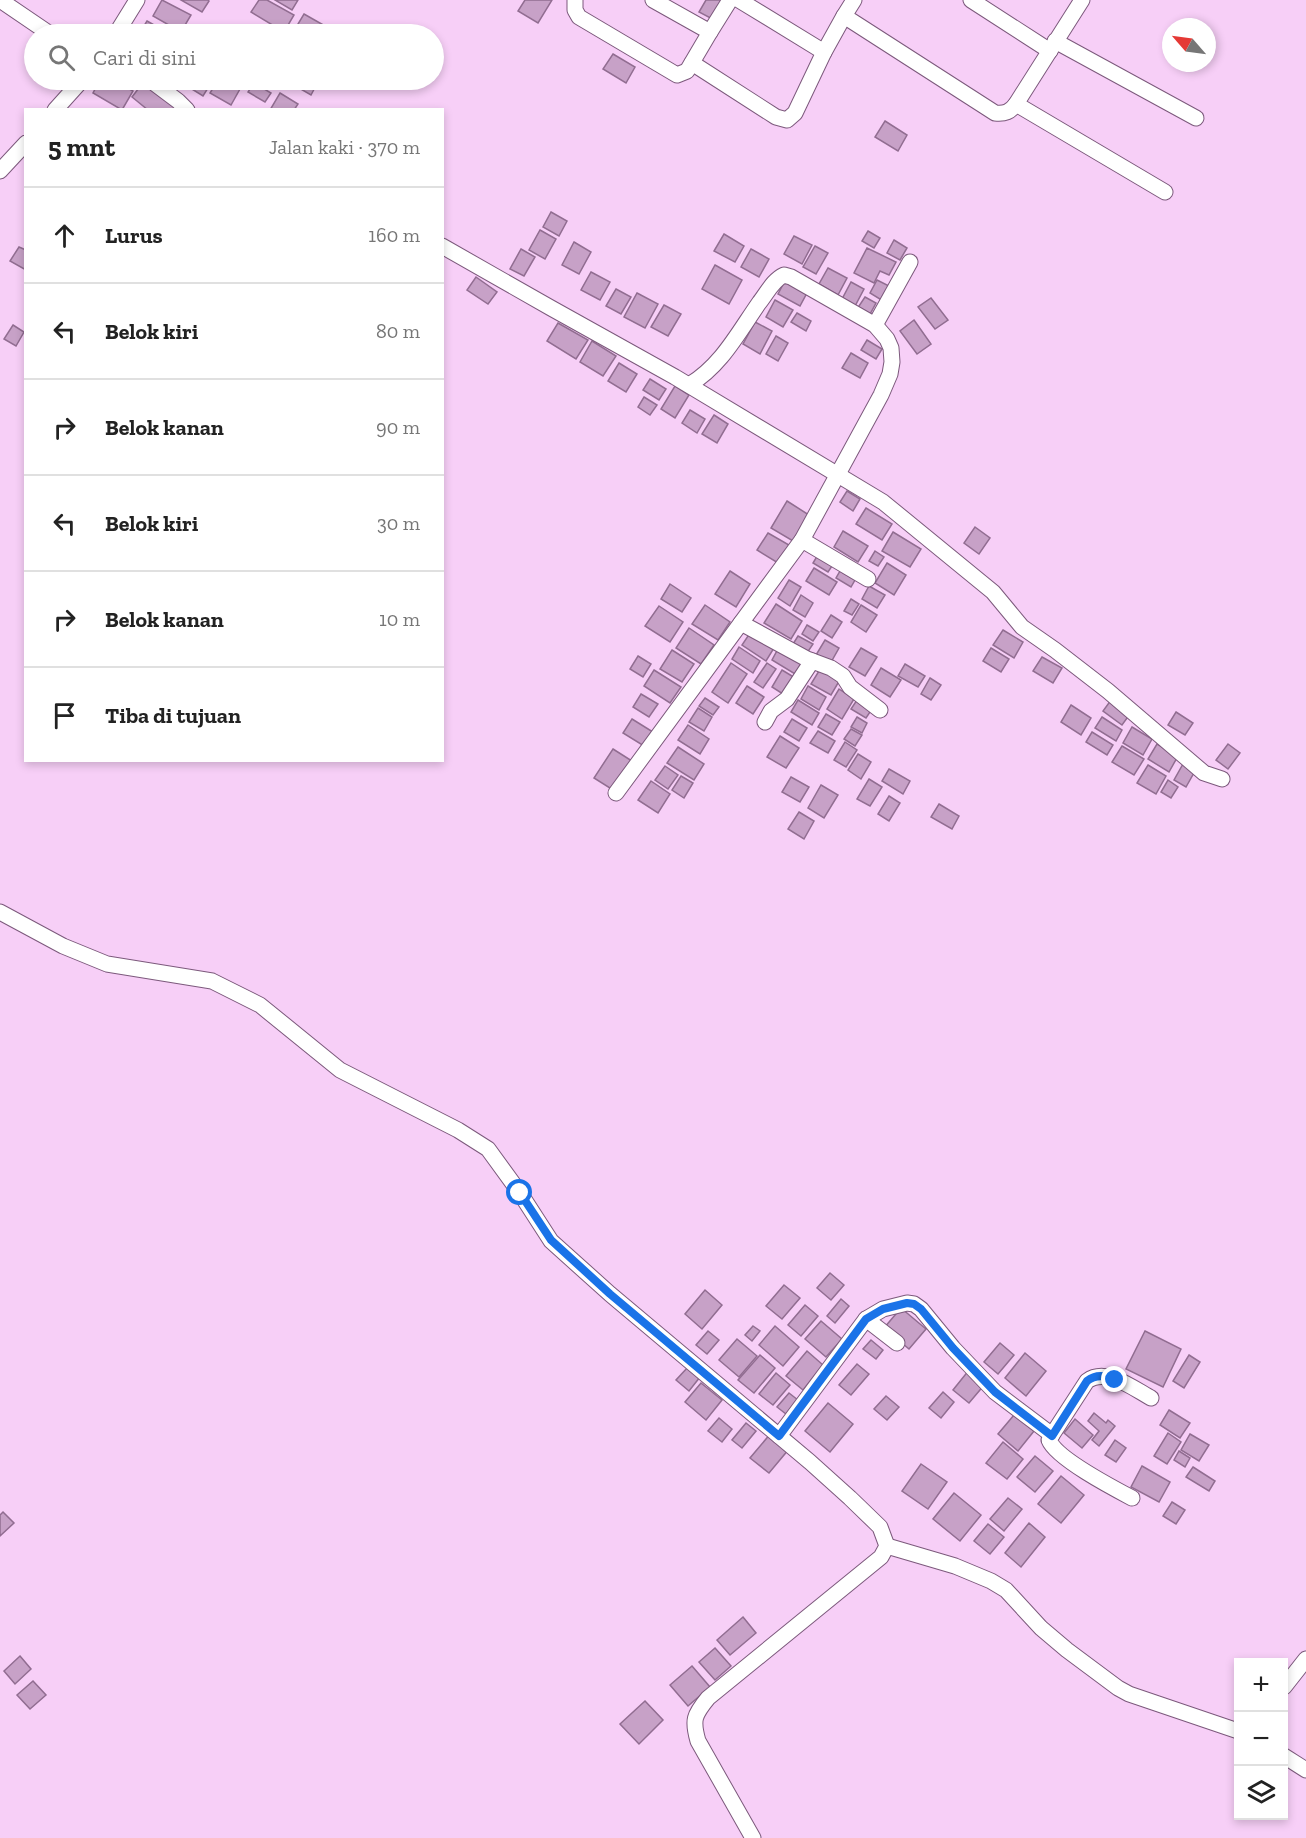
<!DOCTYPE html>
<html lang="id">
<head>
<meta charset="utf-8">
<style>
	:root { --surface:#fff; --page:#f2f2f2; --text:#222; --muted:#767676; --line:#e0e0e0 }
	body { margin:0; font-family:"Zilla Slab",serif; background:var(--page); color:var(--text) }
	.controls { position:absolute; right:18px; bottom:18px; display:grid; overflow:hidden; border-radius:0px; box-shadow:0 3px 9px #0003 }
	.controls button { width:54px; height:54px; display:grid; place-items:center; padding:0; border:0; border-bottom:2px solid var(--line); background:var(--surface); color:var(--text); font:30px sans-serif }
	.compass { position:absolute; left:1162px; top:18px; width:54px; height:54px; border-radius:50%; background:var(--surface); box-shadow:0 3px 9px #0003; rotate:298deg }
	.stop { position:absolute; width:18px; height:18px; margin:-14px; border:4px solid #1a73e8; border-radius:50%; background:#fff }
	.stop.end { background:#1a73e8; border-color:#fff; box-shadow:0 2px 6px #0008 }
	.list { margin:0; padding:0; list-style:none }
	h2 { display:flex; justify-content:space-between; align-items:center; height:78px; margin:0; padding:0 24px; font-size:26px }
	h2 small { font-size:20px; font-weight:400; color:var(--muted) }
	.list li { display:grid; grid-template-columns:39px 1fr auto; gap:18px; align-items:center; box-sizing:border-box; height:96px; padding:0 24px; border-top:2px solid var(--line) }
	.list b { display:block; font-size:22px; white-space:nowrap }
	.list em { font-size:20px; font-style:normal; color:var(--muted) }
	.icon { flex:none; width:33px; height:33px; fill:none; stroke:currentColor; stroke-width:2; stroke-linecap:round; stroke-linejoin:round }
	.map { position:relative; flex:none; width:1306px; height:1838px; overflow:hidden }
	.search { position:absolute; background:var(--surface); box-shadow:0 3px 9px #0003; left:24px; top:24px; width:420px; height:66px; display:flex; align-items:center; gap:15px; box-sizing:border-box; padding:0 21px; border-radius:33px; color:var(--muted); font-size:22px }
	.panel { position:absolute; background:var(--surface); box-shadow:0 3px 9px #0003; left:24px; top:108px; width:420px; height:654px; border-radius:0px }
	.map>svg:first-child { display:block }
	.building { fill:#c7a1c7; stroke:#916d91; stroke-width:1.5 }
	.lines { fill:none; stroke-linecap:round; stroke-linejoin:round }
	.street-casing { stroke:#7c597c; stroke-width:17 }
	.street { stroke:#fff; stroke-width:15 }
	.route { stroke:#1a73e8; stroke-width:8 }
</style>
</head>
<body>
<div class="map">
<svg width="1306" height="1838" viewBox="0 0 1306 1838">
	<rect width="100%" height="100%" fill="#f7cff7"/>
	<g class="building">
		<path d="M162,0l29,15 -10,17 -28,-16z"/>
		<path d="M181,0h27l1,1 -7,11z"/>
		<path d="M259,0h8l27,15 -10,17 -33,-20z"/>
		<path d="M275,0h23l-6,10z"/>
		<path d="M525,0h27l-14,23 -20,-12z"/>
		<path d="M706,0h16l-6,21 -17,-9z"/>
		<path d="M304,14l23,13 -4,7h-31z"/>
		<path d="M147,21l23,13h-31z"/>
		<path d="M613,54l22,13 -9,16 -23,-14z"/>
		<path d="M100,80h13l20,11 -11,19 -29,-17z"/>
		<path d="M145,80l41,30h-38l-16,-13z"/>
		<path d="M191,80h22l-10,16 -16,-10z"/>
		<path d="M218,80h27l-14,25 -21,-12z"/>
		<path d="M294,80h25l-8,15 -19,-11z"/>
		<path d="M254,83l17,10 -6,9 -17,-10z"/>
		<path d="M280,93l18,11 -4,6h-24z"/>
		<path d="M885,121l22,14 -9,16 -23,-14z"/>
		<path d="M551,212l16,9 -8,15 -16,-9z"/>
		<path d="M540,230l16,9 -11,20 -16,-9z"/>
		<path d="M868,231l12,7 -6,10 -12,-7z"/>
		<path d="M724,234l20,12 -9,16 -21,-11z"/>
		<path d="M794,236l18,9 -10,19 -18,-10z"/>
		<path d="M894,240l13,8 -7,12 -13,-7z"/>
		<path d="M574,242l17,10 -12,22 -17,-9z"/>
		<path d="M815,246l13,7 -12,21 -13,-7z"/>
		<path d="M19,247l7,3v20l-16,-9z"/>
		<path d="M867,248l29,14 -7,13 -9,-4 -6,12 -20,-10z"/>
		<path d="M521,249l14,8 -11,19 -14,-7z"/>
		<path d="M751,249l18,10 -10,18 -18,-10z"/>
		<path d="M715,265l27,15 -13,24 -27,-15z"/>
		<path d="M828,268l19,10 -9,17 -19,-11z"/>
		<path d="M591,272l19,10 -10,18 -19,-10z"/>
		<path d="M476,277l21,15 -9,12 -21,-14z"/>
		<path d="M786,279l22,12 -8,15 -22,-12z"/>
		<path d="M877,280l14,7 -8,14 -13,-8z"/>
		<path d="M851,282l13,7 -10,19 -13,-7z"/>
		<path d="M616,289l15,8 -10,17 -15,-8z"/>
		<path d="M637,293l21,11 -13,24 -21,-11z"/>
		<path d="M865,297l11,6 -7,13 -12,-7z"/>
		<path d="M931,298l17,22 -13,9 -17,-22z"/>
		<path d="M775,300l18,10 -10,17 -17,-10z"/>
		<path d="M664,305l17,9 -13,22 -17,-9z"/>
		<path d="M797,313l14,8 -5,10 -15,-9z"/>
		<path d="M914,320l17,24 -14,10 -17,-23z"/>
		<path d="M755,322l17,9 -12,23 -17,-10z"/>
		<path d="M558,323l30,17 -12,19 -29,-18z"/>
		<path d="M13,325l11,7 -8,14 -12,-7z"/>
		<path d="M776,336l12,7 -10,18 -12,-7z"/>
		<path d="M867,340l15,9 -6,10 -15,-9z"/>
		<path d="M592,341l24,15 -13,20 -23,-14z"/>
		<path d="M851,353l17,10 -8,15 -18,-10z"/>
		<path d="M619,363l18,11 -11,18 -18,-11z"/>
		<path d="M650,379l16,10 -7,11 -16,-10z"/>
		<path d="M675,386l14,9 -14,23 -14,-9z"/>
		<path d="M644,397l13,8 -7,10 -12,-8z"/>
		<path d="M690,410l15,9 -8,14 -15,-10z"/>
		<path d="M714,415l14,9 -11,19 -15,-9z"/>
		<path d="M847,491l13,8 -7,12 -13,-9z"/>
		<path d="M787,501l22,14 -16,26 -22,-13z"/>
		<path d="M866,508l26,16 -10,16 -26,-16z"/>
		<path d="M975,527l15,11 -11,16 -15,-11z"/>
		<path d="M843,531l25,15 -10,16 -24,-15z"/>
		<path d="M893,532l28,17 -11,18 -28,-16z"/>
		<path d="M768,533l21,12 -11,18 -21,-13z"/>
		<path d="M875,551l9,6 -6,9 -9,-5z"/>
		<path d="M819,553l15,10 -6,9 -15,-9z"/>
		<path d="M887,563l19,12 -12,20 -19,-12z"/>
		<path d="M814,568l23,14 -8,13 -23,-14z"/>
		<path d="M730,571l20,13 -14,23 -21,-13z"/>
		<path d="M840,571l15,9 -4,7 -15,-9z"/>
		<path d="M789,580l12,7 -11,19 -12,-8z"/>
		<path d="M670,584l21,14 -9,14 -21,-13z"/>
		<path d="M869,586l16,9 -8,13 -15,-9z"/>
		<path d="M801,595l12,8 -8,14 -12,-7z"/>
		<path d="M851,599l8,5 -7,11 -8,-4z"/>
		<path d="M776,604l26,17 -11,18 -27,-16z"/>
		<path d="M705,605l25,17 -12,18 -26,-16z"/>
		<path d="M861,605l16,10 -11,17 -15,-10z"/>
		<path d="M659,606l24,16 -13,20 -25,-16z"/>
		<path d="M831,615l11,7 -10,16 -11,-7z"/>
		<path d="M807,625l12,7 -6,9 -11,-7z"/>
		<path d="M689,628l25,17 -13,19 -25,-16z"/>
		<path d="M1003,630l20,12 -9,16 -21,-13z"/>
		<path d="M750,633l24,15 -8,13 -24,-16z"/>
		<path d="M798,636l15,8 -6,9 -14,-9z"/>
		<path d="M825,640l14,8 -9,16 -14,-9z"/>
		<path d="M739,647l21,14 -7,12 -21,-14z"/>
		<path d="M779,647l29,17 -8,13 -28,-17z"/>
		<path d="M861,648l16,9 -12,19 -16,-9z"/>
		<path d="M991,648l18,11 -8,13 -18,-11z"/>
		<path d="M672,650l22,14 -12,18 -22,-13z"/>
		<path d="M638,656l13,8 -8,13 -13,-8z"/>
		<path d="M1042,657l20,11 -9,15 -20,-12z"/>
		<path d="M731,663l16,11 -19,29 -16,-11z"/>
		<path d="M767,663l9,6 -13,19 -9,-6z"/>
		<path d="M905,664l20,12 -7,11 -20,-11z"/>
		<path d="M822,666l19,12 -10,17 -20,-11z"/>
		<path d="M881,668l20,12 -11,17 -19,-12z"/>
		<path d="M654,670l27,17 -11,16 -26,-17z"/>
		<path d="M782,670l15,9 -11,17 -14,-9z"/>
		<path d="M930,678l11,7 -10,15 -10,-6z"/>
		<path d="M747,686l17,11 -11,17 -17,-11z"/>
		<path d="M808,686l18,11 -7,13 -18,-11z"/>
		<path d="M839,689l15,10 -12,20 -15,-10z"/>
		<path d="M641,694l17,10 -9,13 -16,-10z"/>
		<path d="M859,697l15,9 -8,12 -15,-9z"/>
		<path d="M705,698l14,9 -6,8 -14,-9z"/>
		<path d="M798,700l21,13 -7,12 -21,-13z"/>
		<path d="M1111,700l19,14 -8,11 -19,-14z"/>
		<path d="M1071,705l20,13 -10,17 -20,-13z"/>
		<path d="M698,708l14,9 -8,14 -15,-9z"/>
		<path d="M1176,712l17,11 -8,12 -17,-10z"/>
		<path d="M826,714l14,8 -8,13 -14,-8z"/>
		<path d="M857,717l10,6 -5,10 -11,-6z"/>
		<path d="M1102,717l20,13 -6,11 -21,-13z"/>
		<path d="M632,719l21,13 -9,14 -21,-13z"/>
		<path d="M792,719l15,9 -8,13 -15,-9z"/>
		<path d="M688,725l21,14 -9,15 -22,-14z"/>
		<path d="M1132,727l20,12 -9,16 -20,-12z"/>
		<path d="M851,729l11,6 -7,11 -11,-7z"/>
		<path d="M818,731l17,10 -7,12 -18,-10z"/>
		<path d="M1092,732l21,13 -6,10 -21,-13z"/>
		<path d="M780,736l19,12 -13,20 -19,-11z"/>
		<path d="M845,742l12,8 -11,17 -12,-7z"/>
		<path d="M1157,744l21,12 -9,16 -21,-13z"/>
		<path d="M1228,744l12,9 -12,16 -12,-9z"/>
		<path d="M1122,746l22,13 -10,16 -22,-13z"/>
		<path d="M678,747l26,17 -10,16 -27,-17z"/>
		<path d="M613,749l19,12 -19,29 -19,-12z"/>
		<path d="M858,754l13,8 -10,17 -13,-9z"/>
		<path d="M1183,764l12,7 -9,16 -12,-7z"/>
		<path d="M1148,765l18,11 -10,18 -19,-11z"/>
		<path d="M665,766l13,9 -10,14 -13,-9z"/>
		<path d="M889,769l21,12 -7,13 -21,-13z"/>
		<path d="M681,776l12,7 -9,15 -12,-8z"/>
		<path d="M791,777l18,10 -9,15 -18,-10z"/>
		<path d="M869,779l13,8 -12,19 -13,-7z"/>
		<path d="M1168,780l10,7 -7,11 -10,-6z"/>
		<path d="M651,781l19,13 -12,19 -20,-13z"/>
		<path d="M821,785l17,10 -14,23 -16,-10z"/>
		<path d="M889,796l11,7 -11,18 -11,-7z"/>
		<path d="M939,804l20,12 -7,13 -21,-12z"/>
		<path d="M799,812l15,9 -10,18 -16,-10z"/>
		<path d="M830,1273l14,12 -13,15 -14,-12z"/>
		<path d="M784,1285l16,13 -18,21 -16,-13z"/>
		<path d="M705,1290l17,15 -20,24 -17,-15z"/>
		<path d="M841,1299l8,7 -14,17 -8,-7z"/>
		<path d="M805,1305l13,11 -17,20 -13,-11z"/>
		<path d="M901,1308l25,21 -17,20 -25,-21z"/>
		<path d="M821,1321l21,18 -16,18 -21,-18z"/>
		<path d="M753,1326l7,5 -8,10 -7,-6z"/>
		<path d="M775,1326l24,21 -16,19 -24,-21z"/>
		<path d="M708,1331l11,9 -12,14 -11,-9z"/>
		<path d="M1145,1331l36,18 -18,38 -37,-18z"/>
		<path d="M737,1339l20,17 -18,21 -20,-17z"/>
		<path d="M871,1340l12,10 -7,9 -13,-10z"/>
		<path d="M1000,1343l14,12 -16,19 -14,-12z"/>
		<path d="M807,1351l16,14 -20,25 -17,-14z"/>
		<path d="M1025,1353l21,18 -20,25 -21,-18z"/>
		<path d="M760,1355l15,13 -21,25 -16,-13z"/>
		<path d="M1189,1355l11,7 -16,26 -11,-7z"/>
		<path d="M857,1364l12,10 -18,21 -12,-10z"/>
		<path d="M688,1367l12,10 -11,14 -13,-11z"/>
		<path d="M969,1370l16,14 -16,19 -16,-13z"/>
		<path d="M776,1373l14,12 -17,20 -14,-11z"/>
		<path d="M701,1383l21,17 -16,20 -21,-18z"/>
		<path d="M943,1392l11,10 -13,16 -12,-10z"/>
		<path d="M789,1393l9,7 -12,14 -9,-7z"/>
		<path d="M886,1396l13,11 -12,13 -13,-11z"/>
		<path d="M828,1403l25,21 -23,28 -25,-21z"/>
		<path d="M1169,1410l21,13 -10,15 -20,-13z"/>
		<path d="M1094,1413l12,10 2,-3 7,6 -16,20 -7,-6 7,-9 -11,-10z"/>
		<path d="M1014,1415l20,16 -16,20 -20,-17z"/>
		<path d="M719,1418l13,11 -10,13 -14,-11z"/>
		<path d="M1075,1419l18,16 -11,13 -18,-15z"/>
		<path d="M746,1423l10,8 -14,17 -10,-8z"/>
		<path d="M771,1433l18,16 -20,24 -19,-15z"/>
		<path d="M1168,1433l13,9 -14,22 -13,-8z"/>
		<path d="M1190,1434l19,11 -10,16 -18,-11z"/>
		<path d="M1115,1440l11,8 -10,14 -11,-7z"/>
		<path d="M1003,1442l20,17 -16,20 -21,-16z"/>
		<path d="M1179,1451l11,7 -5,9 -11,-7z"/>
		<path d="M1035,1456l18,15 -18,21 -18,-15z"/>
		<path d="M921,1464l26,18 -19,27 -26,-18z"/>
		<path d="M1142,1466l28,16 -11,20 -28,-15z"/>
		<path d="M1193,1467l22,14 -6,10 -23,-14z"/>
		<path d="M1061,1476l23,19 -23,28 -23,-19z"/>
		<path d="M954,1493l27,22 -21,26 -27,-22z"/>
		<path d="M1008,1498l14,11 -18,22 -14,-12z"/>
		<path d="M1172,1502l13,8 -9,14 -13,-8z"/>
		<path d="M3,1512l11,11 -14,13v-21z"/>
		<path d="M1029,1523l16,14 -24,30 -16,-14z"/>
		<path d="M988,1524l16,13 -14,17 -16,-13z"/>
		<path d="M743,1617l13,16 -26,22 -13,-15z"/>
		<path d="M715,1648l16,18 -16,14 -16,-18z"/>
		<path d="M20,1656l11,13 -16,15 -11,-13z"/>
		<path d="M692,1666l18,21 -22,19 -18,-21z"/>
		<path d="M33,1681l13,14 -16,14 -13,-14z"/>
		<path d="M645,1701l18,19 -24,24 -19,-20z"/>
	</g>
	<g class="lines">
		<defs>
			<g id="street">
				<path d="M0,0l50,34"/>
				<path d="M575,0v10l4,7 98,58 10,-4 23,-39 -57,-32"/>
				<path d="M854,0l-10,16 151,97c10,1 15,-1 21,-9l66,-104"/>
				<path d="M971,0l79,51"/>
				<path d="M710,32l20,-32"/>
				<path d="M116,34l21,-34"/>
				<path d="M1055,41l141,77"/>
				<path d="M824,52l20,-36"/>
				<path d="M692,63l84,54 11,3 8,-7 29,-61 -85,-52"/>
				<path d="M150,80l28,21 9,9"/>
				<path d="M1016,104l149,88"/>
				<path d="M55,110l27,-30"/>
				<path d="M0,171l26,-28"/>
				<path d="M442,246l109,62 124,69 208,125 110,90 29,35 33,23 53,41 96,82 18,6"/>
				<path d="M875,325l35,-63"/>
				<path d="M802,540l66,39"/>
				<path d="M741,623l66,36 24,9 12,8 7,11 30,23"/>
				<path d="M765,722l6,-11 16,-12 25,-38"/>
				<path d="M616,793l186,-253 79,-145 9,-21 2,-12 -1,-14 -4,-9 -12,-14 -84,-48 -7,-2c-11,5 -17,18 -25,28 -21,30 -38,63 -70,82"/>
				<path d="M0,912l63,34 44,18 105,17 48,24 80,65 118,60 30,19 32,44 31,48 59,53 200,168 40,36 30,29 7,19 -6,11 -173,141c-14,17 -16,22 -10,43l55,97"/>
				<path d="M866,1319l17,-10 24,-6 7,1 7,5 32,39 42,44 57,43 35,-54c19,-14 46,7 64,17"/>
				<path d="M1052,1435l-3,5c7,18 64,48 83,58"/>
				<path d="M779,1436l87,-117 31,24"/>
				<path d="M887,1546l68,20 36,15 15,9 35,38 26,22 51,38 11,6 109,37"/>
				<path d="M1284,1687l22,-28"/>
				<path d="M1284,1756l22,14"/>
			</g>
		</defs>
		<use href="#street" class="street-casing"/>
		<use href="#street" class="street"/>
	</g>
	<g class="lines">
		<path class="route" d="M520,1193l31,47 59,54 169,142 87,-117 17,-10 24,-6 7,1 7,5 32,39 42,44 57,44 35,-55c9,-7 18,-6 28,-1"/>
	</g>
</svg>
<div class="controls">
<button>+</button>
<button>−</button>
<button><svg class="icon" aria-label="layers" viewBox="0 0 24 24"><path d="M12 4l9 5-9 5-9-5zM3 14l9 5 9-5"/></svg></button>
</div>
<svg class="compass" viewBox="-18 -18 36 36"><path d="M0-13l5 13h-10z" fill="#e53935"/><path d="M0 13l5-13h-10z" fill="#767676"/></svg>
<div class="stop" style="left:520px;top:1193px"></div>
<div class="stop end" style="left:1115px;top:1380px"></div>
<div class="search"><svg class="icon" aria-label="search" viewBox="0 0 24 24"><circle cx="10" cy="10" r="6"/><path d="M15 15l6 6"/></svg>Cari di sini</div>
<section class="panel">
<h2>5 mnt<small>Jalan kaki · 370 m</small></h2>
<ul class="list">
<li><svg class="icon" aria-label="ahead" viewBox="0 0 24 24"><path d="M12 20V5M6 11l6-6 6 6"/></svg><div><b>Lurus</b></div><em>160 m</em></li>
<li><svg class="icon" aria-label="left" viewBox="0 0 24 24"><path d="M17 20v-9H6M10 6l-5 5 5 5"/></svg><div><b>Belok kiri</b></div><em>80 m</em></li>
<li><svg class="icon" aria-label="right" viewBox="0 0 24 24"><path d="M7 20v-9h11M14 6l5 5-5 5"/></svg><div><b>Belok kanan</b></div><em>90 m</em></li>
<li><svg class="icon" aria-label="left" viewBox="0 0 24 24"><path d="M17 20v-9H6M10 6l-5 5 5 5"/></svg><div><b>Belok kiri</b></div><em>30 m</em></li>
<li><svg class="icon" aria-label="right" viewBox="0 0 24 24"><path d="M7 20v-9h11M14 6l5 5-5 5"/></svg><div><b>Belok kanan</b></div><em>10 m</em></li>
<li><svg class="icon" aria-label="arrive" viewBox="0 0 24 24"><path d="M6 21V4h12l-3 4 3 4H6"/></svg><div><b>Tiba di tujuan</b></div></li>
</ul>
</section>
</div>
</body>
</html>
